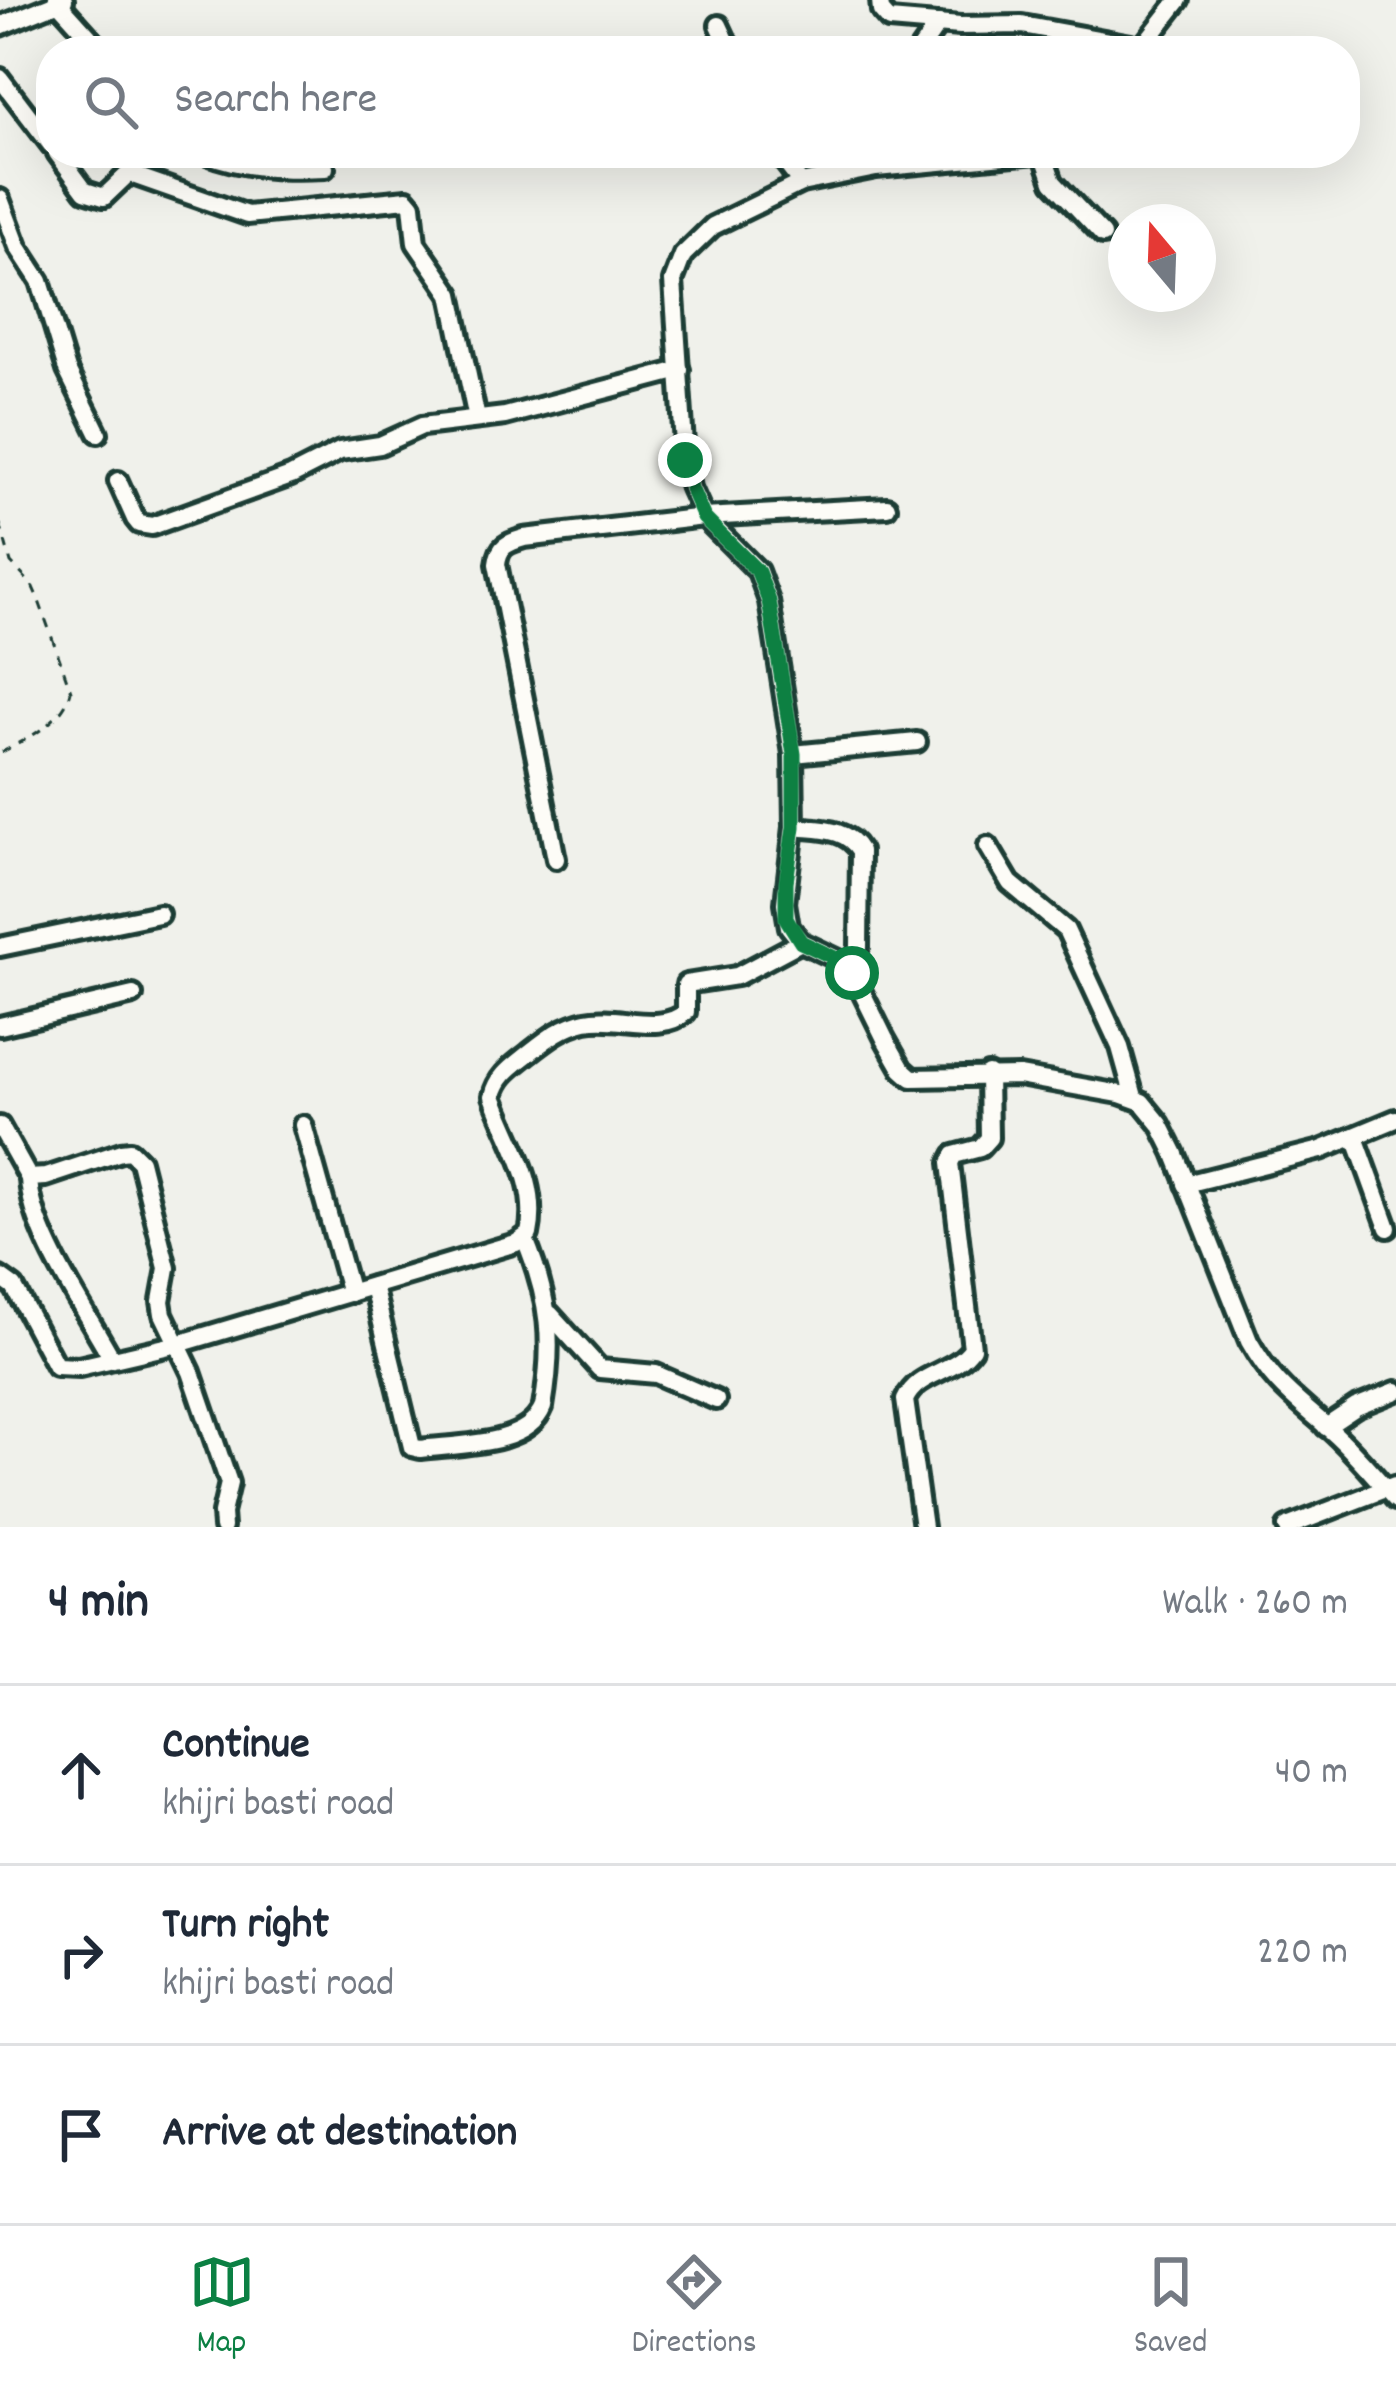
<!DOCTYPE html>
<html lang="en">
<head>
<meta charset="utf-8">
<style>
	:root { --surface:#fff; --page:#f6f6f7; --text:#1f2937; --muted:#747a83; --line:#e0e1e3; --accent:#0b8043 }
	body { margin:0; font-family:Dekko,sans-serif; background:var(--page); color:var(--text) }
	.compass { position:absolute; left:1108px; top:204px; width:108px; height:108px; border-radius:50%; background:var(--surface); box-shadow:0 12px 48px #0002; rotate:341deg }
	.stop { position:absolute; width:36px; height:36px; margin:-27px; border:9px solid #0b8043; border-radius:50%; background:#fff }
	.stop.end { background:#0b8043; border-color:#fff; box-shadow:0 3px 12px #0008 }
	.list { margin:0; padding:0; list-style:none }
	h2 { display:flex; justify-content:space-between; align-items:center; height:156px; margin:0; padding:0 48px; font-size:51px }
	h2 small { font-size:39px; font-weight:400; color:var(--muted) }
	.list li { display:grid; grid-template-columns:78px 1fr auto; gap:36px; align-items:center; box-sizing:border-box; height:180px; padding:0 48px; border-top:3px solid var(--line) }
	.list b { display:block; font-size:45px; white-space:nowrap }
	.list p { margin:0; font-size:39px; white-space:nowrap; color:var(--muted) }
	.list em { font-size:39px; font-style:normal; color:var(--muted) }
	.icon { flex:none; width:66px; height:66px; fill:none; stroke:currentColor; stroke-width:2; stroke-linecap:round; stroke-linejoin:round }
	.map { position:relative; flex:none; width:1396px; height:1527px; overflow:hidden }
	.search { position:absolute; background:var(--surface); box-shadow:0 12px 48px #0002; left:36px; right:36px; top:36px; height:132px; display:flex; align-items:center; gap:30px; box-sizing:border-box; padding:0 42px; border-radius:48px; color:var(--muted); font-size:45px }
	.sheet { height:696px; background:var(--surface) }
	nav { display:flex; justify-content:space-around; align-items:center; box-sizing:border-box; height:168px; border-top:3px solid var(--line); background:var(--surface); font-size:33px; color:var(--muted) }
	nav a { display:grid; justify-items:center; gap:6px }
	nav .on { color:var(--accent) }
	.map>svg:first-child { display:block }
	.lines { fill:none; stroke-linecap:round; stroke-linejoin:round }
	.street-casing { stroke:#1f3d34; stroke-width:26 }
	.path { stroke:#1f3d34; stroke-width:3; stroke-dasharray:9 9; stroke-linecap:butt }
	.street { stroke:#fdfcf7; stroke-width:16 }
	.route { stroke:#0b8043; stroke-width:15 }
</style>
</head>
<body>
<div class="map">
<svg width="1396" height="1527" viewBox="0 0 1396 1527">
	<rect width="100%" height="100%" fill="#f0f1eb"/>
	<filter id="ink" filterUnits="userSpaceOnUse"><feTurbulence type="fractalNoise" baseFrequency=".00833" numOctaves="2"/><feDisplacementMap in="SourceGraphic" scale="24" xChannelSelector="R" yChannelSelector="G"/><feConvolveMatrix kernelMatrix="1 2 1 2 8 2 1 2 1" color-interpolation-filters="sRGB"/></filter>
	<g filter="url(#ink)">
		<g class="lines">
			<defs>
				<g id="street">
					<path d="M56,0l46,51"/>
					<path d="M880,0l1,11 8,9 71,6 62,-1 120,22"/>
					<path d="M719,25l12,26"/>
					<path d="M0,26l64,-26"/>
					<path d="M919,51l19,-27"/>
					<path d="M1139,51l40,-51"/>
					<path d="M0,78l51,67"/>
					<path d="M57,153l28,38 19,6 46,-44"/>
					<path d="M204,153c41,16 78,17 121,15"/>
					<path d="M778,153l23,30"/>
					<path d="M1037,153l-161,15 -75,15 -88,43 -30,29 -10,26 12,179 6,28 13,29 54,54 11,30 24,153 1,73 -9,76 4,24 12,15 40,19 11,11 33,67 17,30 10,9 107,-2 101,18 22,8 18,22 14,28 75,189c28,50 50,59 89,96 21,20 39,42 58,63"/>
					<path d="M1043,153l10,29 50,53"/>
					<path d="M130,174l117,41 160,-16 5,6 4,38 35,51 26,125"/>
					<path d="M0,199l18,48 22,34 27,89 31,63"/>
					<path d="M118,481l17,38 4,5 13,2 139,-50 49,-25 40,-6 42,-19 83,-10 175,-46"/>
					<path d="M793,754l124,-12"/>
					<path d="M794,827c25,3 52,0 66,24l-1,96 -7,25"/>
					<path d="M988,846l22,37 56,47 54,117 14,50"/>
					<path d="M556,859l-59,-295c2,-18 10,-21 27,-26l180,-21 183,-10"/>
					<path d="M0,947l159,-33"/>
					<path d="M0,1026l133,-31"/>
					<path d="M303,1125l47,168"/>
					<path d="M0,1126l29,52 17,-1 75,-25 9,-1 10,10 27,107 -6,33 2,13 28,58 38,111 -7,30 1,14"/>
					<path d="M1355,1137l33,91"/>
					<path d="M29,1178c2,56 56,131 83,181"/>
					<path d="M1186,1184l135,-34 75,-31"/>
					<path d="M0,1277l14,10 42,79 23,1 99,-23 338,-101 13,-9c11,-51 -20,-93 -36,-138 5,-21 20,-30 36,-43 18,-14 34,-27 57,-32 32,-7 74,14 100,-9v-28l51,-8 64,-34"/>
					<path d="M373,1286l39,161 8,2c37,-5 107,-2 123,-42 11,-65 7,-107 -18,-168"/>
					<path d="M550,1314l50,55 56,5 60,26"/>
					<path d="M1326,1427l30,-20 40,-16"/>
					<path d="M923,1527l-18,-127c13,-29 49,-26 67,-52l-22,-185 4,-8 26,-7 9,-10 -1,-64"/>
					<path d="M1287,1527l108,-42"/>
				</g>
			</defs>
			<use href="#street" class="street-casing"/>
			<path class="path" d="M0,524l11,39 21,22 7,16 32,90c-7,30 -45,49 -71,62"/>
			<use href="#street" class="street"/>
		</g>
	</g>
	<g class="lines" filter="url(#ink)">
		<path class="route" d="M685,460l6,28 13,30 54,54 11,29 25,153v73l-8,55v36l15,24 40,19 11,12"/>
	</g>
</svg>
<svg class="compass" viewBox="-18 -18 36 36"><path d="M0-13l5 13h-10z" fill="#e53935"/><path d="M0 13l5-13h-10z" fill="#747a83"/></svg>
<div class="stop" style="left:852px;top:973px"></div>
<div class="stop end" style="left:685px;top:460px"></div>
<div class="search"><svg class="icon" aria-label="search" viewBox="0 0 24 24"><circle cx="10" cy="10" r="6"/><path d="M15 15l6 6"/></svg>Search here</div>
</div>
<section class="sheet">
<h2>4 min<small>Walk · 260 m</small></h2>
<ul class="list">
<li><svg class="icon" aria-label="ahead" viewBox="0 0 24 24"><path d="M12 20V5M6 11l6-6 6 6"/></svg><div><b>Continue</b><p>khijri basti road</p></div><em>40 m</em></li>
<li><svg class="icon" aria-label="right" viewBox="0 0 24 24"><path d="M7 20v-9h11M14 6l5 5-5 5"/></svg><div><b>Turn right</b><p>khijri basti road</p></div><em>220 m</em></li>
<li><svg class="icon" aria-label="arrive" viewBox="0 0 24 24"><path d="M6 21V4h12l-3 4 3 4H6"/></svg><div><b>Arrive at destination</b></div></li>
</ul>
</section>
<nav>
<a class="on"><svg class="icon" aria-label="map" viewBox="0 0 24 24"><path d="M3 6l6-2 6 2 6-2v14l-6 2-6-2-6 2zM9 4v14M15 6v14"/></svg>Map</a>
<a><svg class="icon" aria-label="directions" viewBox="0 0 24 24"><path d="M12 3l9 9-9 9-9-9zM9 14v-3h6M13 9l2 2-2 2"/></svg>Directions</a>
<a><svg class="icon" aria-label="saved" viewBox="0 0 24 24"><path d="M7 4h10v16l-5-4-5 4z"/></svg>Saved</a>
</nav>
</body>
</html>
